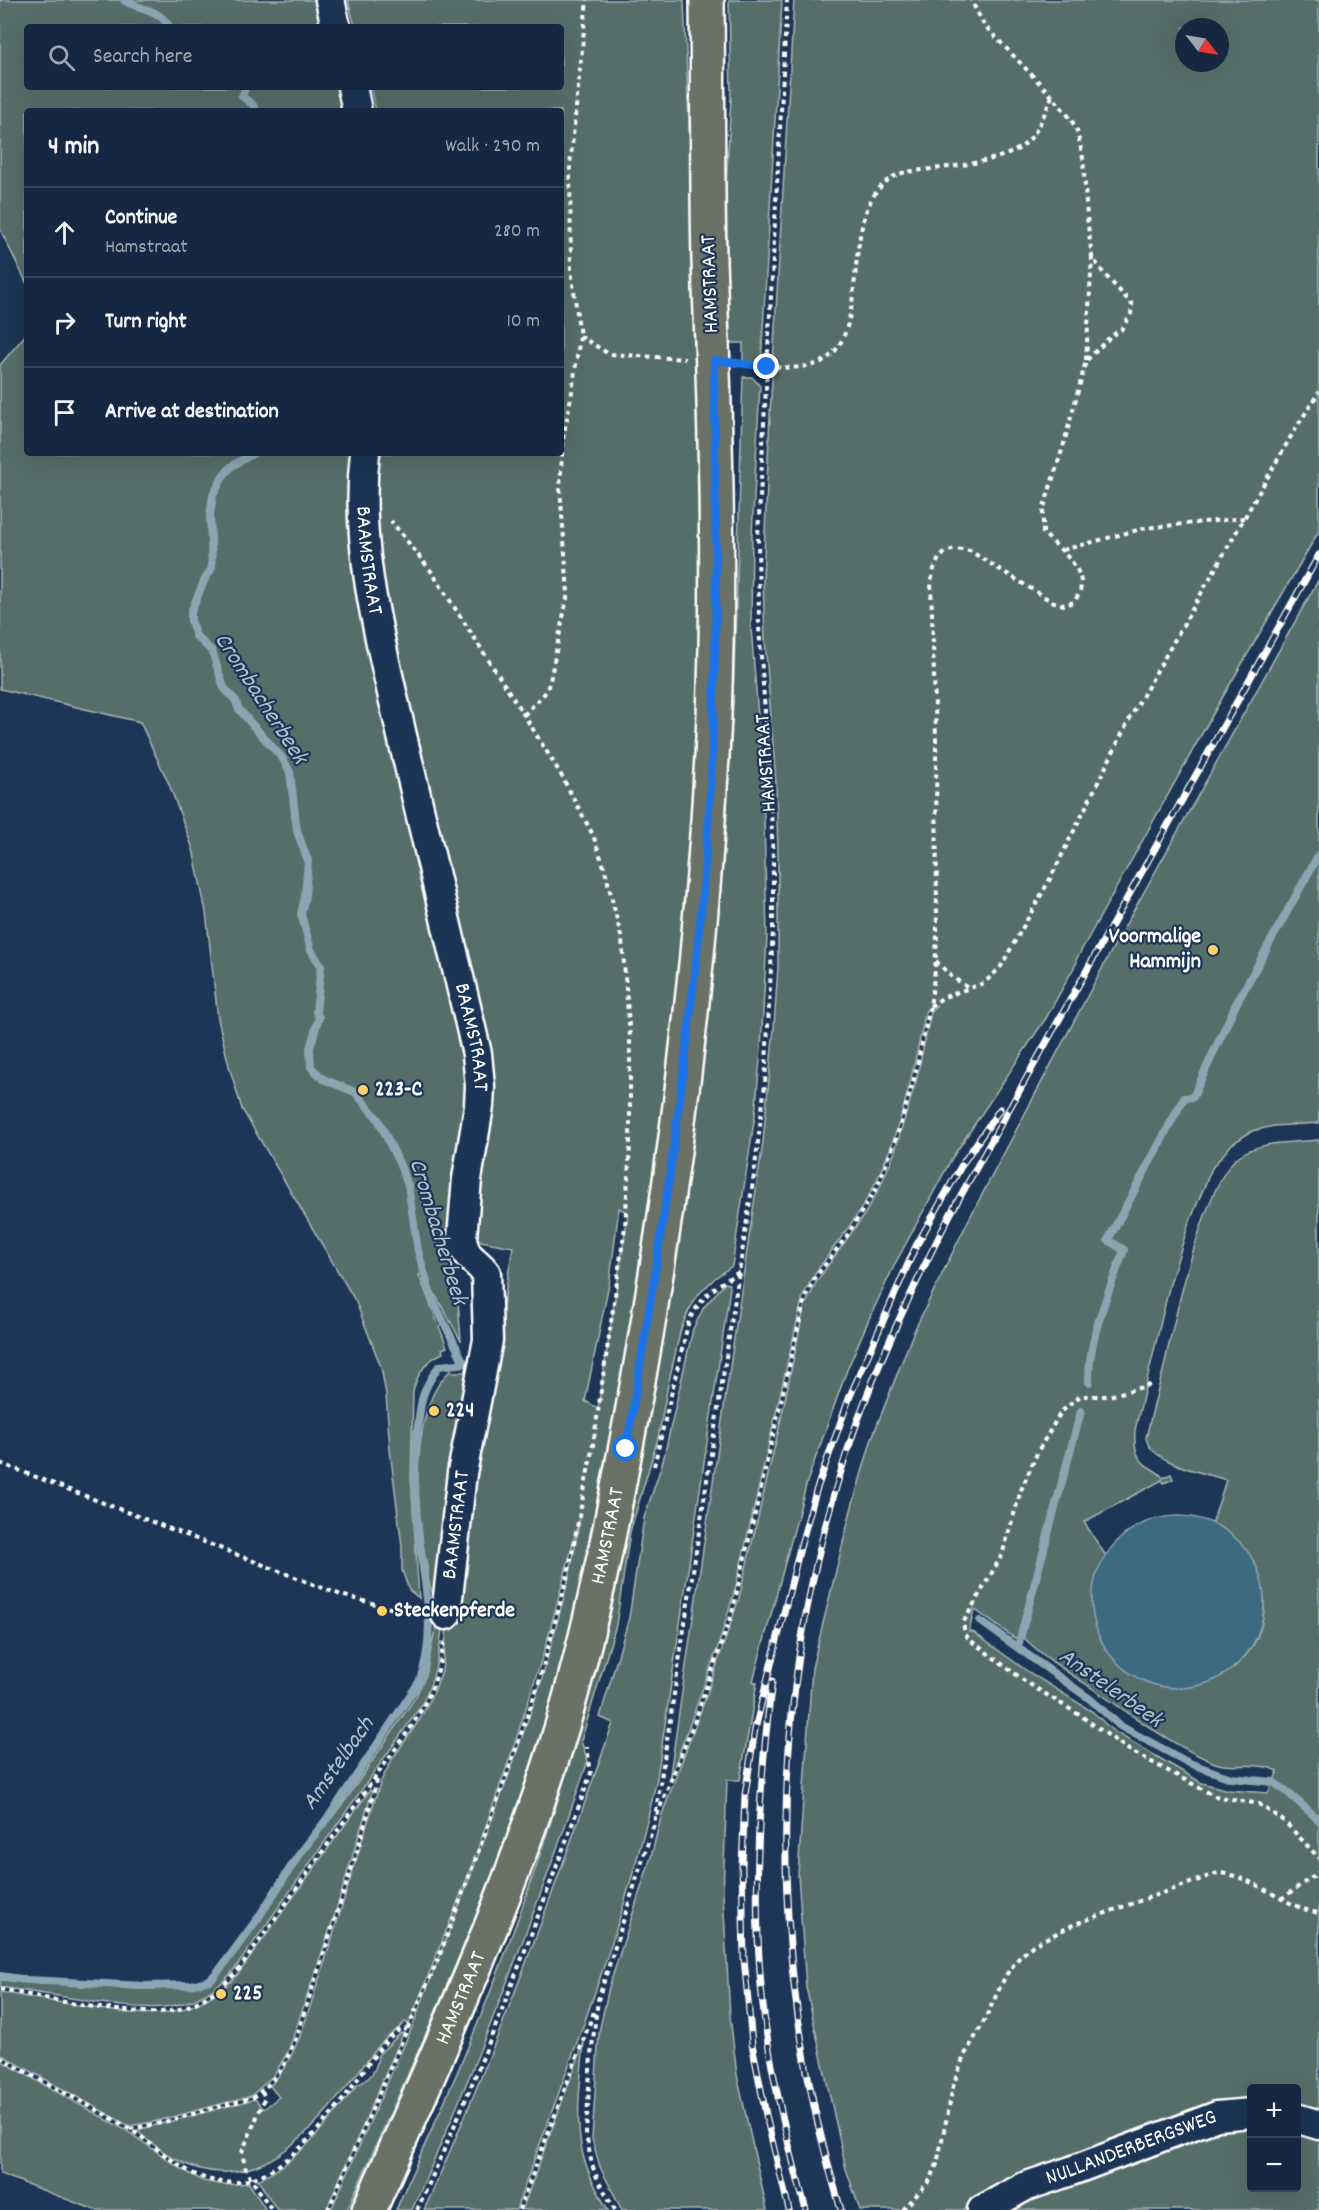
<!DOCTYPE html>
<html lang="en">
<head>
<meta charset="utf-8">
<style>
	:root { --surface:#162841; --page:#1f3048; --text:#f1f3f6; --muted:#9ea6b1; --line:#35445a }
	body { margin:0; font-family:Dekko,sans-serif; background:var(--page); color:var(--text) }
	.controls { position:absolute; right:18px; bottom:18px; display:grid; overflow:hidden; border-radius:6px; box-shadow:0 6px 24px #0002 }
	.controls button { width:54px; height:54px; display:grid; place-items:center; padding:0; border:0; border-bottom:2px solid var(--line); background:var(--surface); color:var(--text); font:30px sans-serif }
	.compass { position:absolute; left:1175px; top:18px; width:54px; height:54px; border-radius:50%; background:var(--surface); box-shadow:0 6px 24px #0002; rotate:121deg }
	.stop { position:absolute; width:18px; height:18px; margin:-14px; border:4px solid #1a73e8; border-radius:50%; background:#fff }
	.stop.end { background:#1a73e8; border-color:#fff; box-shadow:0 2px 6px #0008 }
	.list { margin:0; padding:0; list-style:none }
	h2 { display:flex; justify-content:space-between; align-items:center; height:78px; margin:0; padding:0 24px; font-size:26px }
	h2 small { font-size:20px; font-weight:400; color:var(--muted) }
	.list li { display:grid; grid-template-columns:39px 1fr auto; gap:18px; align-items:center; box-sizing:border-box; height:90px; padding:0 24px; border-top:2px solid var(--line) }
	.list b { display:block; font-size:22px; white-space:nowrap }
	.list p { margin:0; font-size:20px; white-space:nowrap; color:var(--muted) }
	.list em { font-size:20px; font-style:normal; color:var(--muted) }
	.icon { flex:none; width:33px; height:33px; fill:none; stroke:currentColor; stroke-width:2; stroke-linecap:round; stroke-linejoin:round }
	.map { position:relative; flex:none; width:1319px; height:2210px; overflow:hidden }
	.search { position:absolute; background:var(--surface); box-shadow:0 6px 24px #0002; left:24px; top:24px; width:540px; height:66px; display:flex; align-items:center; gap:15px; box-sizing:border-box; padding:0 21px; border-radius:6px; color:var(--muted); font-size:22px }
	.panel { position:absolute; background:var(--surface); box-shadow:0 6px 24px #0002; left:24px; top:108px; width:540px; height:348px; border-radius:6px }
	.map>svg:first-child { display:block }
	.green { fill:#566e6a; stroke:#aab6b4; stroke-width:1.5; fill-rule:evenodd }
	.water { fill:#3d6981; stroke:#8ba5b3; stroke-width:1.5 }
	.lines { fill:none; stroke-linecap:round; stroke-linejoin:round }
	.stream { stroke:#8ba5b3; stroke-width:8 }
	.minor-casing { stroke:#fff; stroke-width:33 }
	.major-casing { stroke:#fff; stroke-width:38 }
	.path { stroke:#fff; stroke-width:4; stroke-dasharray:4.5 4.5; stroke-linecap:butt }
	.minor { stroke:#1d3557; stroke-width:28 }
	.major { stroke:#6a7166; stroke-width:33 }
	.rail-casing { stroke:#fff; stroke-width:7 }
	.rail { stroke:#1d3557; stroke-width:4.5; stroke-dasharray:14; stroke-linecap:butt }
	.route { stroke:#1a73e8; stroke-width:8 }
	.poi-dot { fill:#ffd166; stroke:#1d3557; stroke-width:2 }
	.labels { text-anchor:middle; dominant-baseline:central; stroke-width:4.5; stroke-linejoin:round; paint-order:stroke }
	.street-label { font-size:22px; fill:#fff; stroke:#1d3557 }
	.poi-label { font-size:22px; font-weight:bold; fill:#fff; stroke:#1d3557; text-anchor:start }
	.water-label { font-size:24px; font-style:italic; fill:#b1c3cd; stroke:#1d3557 }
</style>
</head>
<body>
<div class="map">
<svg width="1319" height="2210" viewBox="0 0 1319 2210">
	<rect width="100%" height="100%" fill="#1d3557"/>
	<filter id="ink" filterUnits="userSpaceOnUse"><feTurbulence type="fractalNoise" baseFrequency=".0167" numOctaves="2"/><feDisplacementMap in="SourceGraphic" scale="12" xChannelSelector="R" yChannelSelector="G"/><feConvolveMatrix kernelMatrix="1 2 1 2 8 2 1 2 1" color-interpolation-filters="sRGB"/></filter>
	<g filter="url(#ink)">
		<g class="green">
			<path d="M0,0h322l7,27h-302v60h317l6,24h-323v173l-27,-55z"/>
			<path d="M348,0h336c7,182 17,364 17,546 0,45 1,91 0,136 -9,227 -36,454 -75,678 -19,105 -36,209 -65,312 -52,186 -135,362 -214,538h-16l82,-185 94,-245 34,-98 29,-108 10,-57 -34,128 -33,104 -46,130 -58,145 -4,-2c-8,9 -19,15 -27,25 -50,61 -111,163 -205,111 -11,-8 -27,-17 -36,-28l118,-31 9,10 15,-12 -9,-11c28,-30 36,-69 49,-107 22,-66 40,-133 62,-198l12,-23 27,-39 13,-25 9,-23 18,-157 31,-139 22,-128 -32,-6 -8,-5 6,-95 -103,-555 -6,-133h191v-342h-185l-6,-24h191v-60h-206zM619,1208l9,5 -30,195 -13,-7 25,-122z"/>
			<path d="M729,0h53l-21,363 -18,-1v-19h-15l-2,-157 5,-88z"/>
			<path d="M794,0h525v531l-105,181 -138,248 1,2 -31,56 -94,140 -57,106 -26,55 -22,51 -40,112 -54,199 4,2 -17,97h-13l-4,115 7,121 7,59 30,135h-145l-22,-43 -8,-28 7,-107 10,-45 42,-130 10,-40 46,-123 32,-96 40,-170 25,-120 13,-27 47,-66 15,-26 15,-35 22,-73 15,-69 6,-7 -11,5c-13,62 -26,130 -58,187 -19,35 -48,63 -65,99l-67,290 -18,61 -49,134 94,-639 11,-115 4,-61v-113l-2,-69 -11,-144 -2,-61 7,-165zM1184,27h36v36h-36z"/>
			<path d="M27,333v120h331l-1,84 -5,27 20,93 98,395 -17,204v18l5,27 3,40 -31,-56 -3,-13 -8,3 28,72 -5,2 1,4c-17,7 -26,20 -30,39l-2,86 8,120 -10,-8 -7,-20v-23l-12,-97 -4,-56 -5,-27 -25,-65 -114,-193 -13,-43 -11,-47 -12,-107 -13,-63 -24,-65 -29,-62 -140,-33v-324z"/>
			<path d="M743,377h9l8,9 -8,148 -1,93 12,153 4,157 -6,111 -6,67 -23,151 -17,12 -17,17 -10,17 -7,17 -13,56 -10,53 -28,94 -14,93 -35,116 7,20c-53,153 -110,302 -176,449h-16c22,-52 47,-103 69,-156 39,-92 73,-188 102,-284 52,-169 82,-343 109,-518 26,-171 47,-343 55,-516 6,-120 8,-240 12,-359z"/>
			<path d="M1319,579v544l-45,3 -22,5 -20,13 -20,24 -24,58 -18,58 -35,146c-1,17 0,30 17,39 5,3 7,3 11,9l8,-4 2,5 -9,4 -2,-3 -78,42 22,34 -4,6 10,95c74,77 190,-7 140,-97 -9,-16 -23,-29 -40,-36l14,-44c-21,-7 -76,-17 -80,-42 5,-22 11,-45 17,-67 10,-45 41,-190 76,-215 23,-16 53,-13 80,-16v1070h-459l-14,-41 -40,-182 -8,-112 14,-207 39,-158 21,-72 42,-107 54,-110 148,-279zM1078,1411l4,1 -2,7 -57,218c20,20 46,36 70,52 39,26 78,56 122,74 18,7 40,-3 63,8l-10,22 -40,-3 -26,-7 -89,-52 -20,-19 -66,-41 -54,-39h-4l5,-23 39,28 4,2 3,-6zM1252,2088h44v100h-44z"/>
			<path d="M725,1283l4,1 1,4 -73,490c-32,149 -90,289 -141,432h-92c72,-159 131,-322 189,-487l-13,-6 29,-99 15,-100 19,-57 30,-132 11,-22z"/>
			<path d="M451,1370l2,2h20l-37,228c-10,-16 -7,-27 -11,-44 -10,-50 -15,-151 26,-186z"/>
			<path d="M437,1619h6c-3,32 -7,58 -22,87l-184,260c-41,55 -102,43 -160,33 -26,-4 -51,-8 -77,-12v-7l136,9 57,-2 22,-7 44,-58 45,-69 43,-55 68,-100 11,-23z"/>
			<path d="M370,1790l2,2 -39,128 -45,132 -14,23 -23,21 -98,26 -24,4 -129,-72v-62c26,5 52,9 77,13 63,12 115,19 162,-32z"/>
			<path d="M401,2033l2,1 -77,176h-49l-19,-30c42,-19 71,-59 99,-95 14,-6 20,-15 21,-30z"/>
			<path d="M584,2042c-3,36 -10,77 -1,113 5,19 15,38 25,55h-86z"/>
			<path d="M0,2060l127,71 53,37 23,13 21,4 25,-2 17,27h-171l-95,-36z"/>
		</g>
		<circle class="water" cx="1178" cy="1602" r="86"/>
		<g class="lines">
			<g class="stream">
				<path d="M124,0c19,12 31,6 46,27"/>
				<path d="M246,87l-4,9 11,9 3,6"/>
				<path d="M254,453l-22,13 -8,9 -11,20 -3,21 2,52 -8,13 -13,31v9l5,15 16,15 12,37 12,13 2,7 11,13 34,38 7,13 7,59 11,30 -3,35 -4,18 10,36 10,16 -5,46 3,5 -9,31 1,19 12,12 32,13 23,27 21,44 9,22 10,66 13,45 33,67"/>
				<path d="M1089,1382c-1,-45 20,-90 35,-132l-16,-10 76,-142 9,-1 42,-91 84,-152"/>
				<path d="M980,1621l110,78 30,27 69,37 42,15 42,4 13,9 33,29"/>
				<path d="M1018,1646l63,-235"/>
				<path d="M0,1976l28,4 117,6 46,-1 19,-5 11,-12 37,-50 40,-62 32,-41 89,-133c20,-50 4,-101 -1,-153 -3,-31 -5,-64 -1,-96 4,-31 3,-40 22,-67l29,-3"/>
			</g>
			<defs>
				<g id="minor">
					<path d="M330,0l6,27"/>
					<path d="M352,87l5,24"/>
					<path id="s1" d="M365,453c-11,95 16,190 37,283 23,97 46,195 69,292l6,26 3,32 -1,20 -12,73 -5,59c3,22 13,20 24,35l2,67 -26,133 -16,142"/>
					<path d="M1296,2118l23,7"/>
					<path id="s2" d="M982,2210l42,-23 47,-16 146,-55 35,-3"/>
				</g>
				<g id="major">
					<path id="s3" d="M369,2210c67,-152 137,-304 187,-464 38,-123 61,-250 84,-376 38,-216 64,-435 74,-654 6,-152 1,-303 -5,-455 -2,-87 -1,-174 -2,-261"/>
				</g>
			</defs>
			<use href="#minor" class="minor-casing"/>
			<use href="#major" class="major-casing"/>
			<g class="path">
				<path d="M580,336l29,18 76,5"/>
				<path d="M1086,360l6,-103"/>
				<path d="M740,363c23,3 60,9 81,-1 58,-28 8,-168 84,-190 31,-4 98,-8 120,-28 13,-11 20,-32 27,-48"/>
				<path d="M1063,550l82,-22 99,-10"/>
				<path d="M524,715l22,-23 4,-11 18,-88 -8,-106 3,-48 9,-47 8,-56 -9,-67 -1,-103 17,-166"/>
				<path d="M936,961l15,15 16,11"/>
				<path d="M930,1006l14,-9 40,-14 16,-15 50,-89 80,-161 164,-287 25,-39"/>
				<path d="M1150,1385l-41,11h-29l-19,16 -23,39 -17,39 -19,65 -39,68 2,11 5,6 56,42 55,34 48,34 86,46 44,8 26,18 34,36"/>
				<path d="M0,1463l341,132 53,14 26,3"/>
				<path d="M654,1466l35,-146c15,-26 24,-32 50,-48"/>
				<path d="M657,1815l38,-95 37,-107 73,-315 10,-20 31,-41 31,-50 19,-48 18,-60 16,-72 5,-37 2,-34 -1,-198 -5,-156 3,-13 5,-11 7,-6 9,-3 15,2 81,50 13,4 10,-3c3,-5 7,-11 7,-17 1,-20 -26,-40 -38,-52v-23l20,-63 23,-86 25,-25 10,-6 10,-16 1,-10 -28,-30 -12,-17 -5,-40 -4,-59 -6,-27 -6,-12 -19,-23 -68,-71 -13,-25"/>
				<path d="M1281,1899l38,-27"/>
				<path d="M0,1989c46,9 125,28 170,22 28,-5 51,-21 70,-43l171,-241c19,-30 28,-51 33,-86"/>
				<path d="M0,2057c42,25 86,46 128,71 30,18 56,50 94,54 30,4 59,-16 80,-36 15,-15 30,-32 42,-48 19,-25 33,-52 58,-70l5,2"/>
				<path d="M262,2091l3,7 -23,54 4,19 26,39"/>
				<path d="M130,2129l31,-6 93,-26 12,-10 16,-18 14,-31 61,-186 21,-75"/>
				<path d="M328,2210l111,-253 66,-177 34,-98 29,-108 25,-129 32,-218 5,-82v-108l-8,-97 -17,-70 -12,-35 -33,-62 -36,-58 -93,-144 -40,-50"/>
				<path d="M417,2210c66,-143 120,-290 174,-437l-4,-26"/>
				<path d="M519,2210l76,-201"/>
				<path d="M615,2210l-17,-30 -6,-15 -6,-31 5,-79 7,-55 56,-176 100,-649 11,-91 8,-155v-67l-3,-79 -11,-156 -1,-92 29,-535"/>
				<path d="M903,2210l28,-31 6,-15 17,-81 10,-27 18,-31 24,-50 12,-16 15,-14 42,-21 143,-51c36,2 65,34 101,40"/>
			</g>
			<use href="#minor" class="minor"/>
			<use href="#major" class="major"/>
			<defs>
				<g id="rail">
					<path d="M772,1681c-14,112 -22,244 -5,355 9,59 23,117 39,174"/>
					<path d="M789,2210l-22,-90 -15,-76 -8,-86 -2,-92 3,-71 10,-66 45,-181 16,-57 34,-95 66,-150 47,-83 37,-54"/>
					<path d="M841,2210c-75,-245 -74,-511 5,-755 27,-84 65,-164 105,-242l368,-658"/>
				</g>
			</defs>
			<use href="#rail" class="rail-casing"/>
			<use href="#rail" class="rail"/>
		</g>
	</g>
	<g class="lines" filter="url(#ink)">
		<path class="route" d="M626,1449c34,-197 64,-395 80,-595 13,-164 10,-329 8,-494l53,7"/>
	</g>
	<g class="poi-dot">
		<circle cx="1213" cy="950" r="6"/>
		<circle cx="363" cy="1090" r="6"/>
		<circle cx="434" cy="1411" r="6"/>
		<circle cx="382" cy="1611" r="6"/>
		<circle cx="221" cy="1994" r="6"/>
	</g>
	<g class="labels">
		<g class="street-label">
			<text transform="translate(711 284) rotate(-92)">HAMSTRAAT</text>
			<text stroke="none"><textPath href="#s1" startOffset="108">BAAMSTRAAT</textPath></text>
			<text transform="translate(767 763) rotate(-94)">HAMSTRAAT</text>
			<text stroke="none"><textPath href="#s1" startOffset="596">BAAMSTRAAT</textPath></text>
			<text transform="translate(457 1525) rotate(-83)">BAAMSTRAAT</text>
			<text stroke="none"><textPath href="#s3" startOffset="717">HAMSTRAAT</textPath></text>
			<text stroke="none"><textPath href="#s3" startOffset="231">HAMSTRAAT</textPath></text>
			<text stroke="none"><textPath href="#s2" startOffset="162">NULLANDERBERGSWEG</textPath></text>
		</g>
		<g class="poi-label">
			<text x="1201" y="937" text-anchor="end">Voormalige<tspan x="1201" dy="25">Hammijn</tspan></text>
			<text x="375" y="1090">223-C</text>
			<text x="446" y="1411">224</text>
			<text x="394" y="1611">Steckenpferde</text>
			<text x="233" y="1994">225</text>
		</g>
		<g class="water-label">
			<text transform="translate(260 699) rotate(57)">Crombacherbeek</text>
			<text transform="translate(437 1232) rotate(73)">Crombacherbeek</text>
			<text transform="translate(1110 1689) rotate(35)">Anstelerbeek</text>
			<text transform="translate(339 1764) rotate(-55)">Amstelbach</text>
		</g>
	</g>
</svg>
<div class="controls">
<button>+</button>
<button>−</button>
</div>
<svg class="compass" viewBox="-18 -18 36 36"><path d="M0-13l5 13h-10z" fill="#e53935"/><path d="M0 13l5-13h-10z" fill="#9ea6b1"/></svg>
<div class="stop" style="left:626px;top:1449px"></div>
<div class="stop end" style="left:767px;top:367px"></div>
<div class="search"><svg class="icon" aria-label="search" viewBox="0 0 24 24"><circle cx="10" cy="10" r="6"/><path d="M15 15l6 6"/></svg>Search here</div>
<section class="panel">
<h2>4 min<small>Walk · 290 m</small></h2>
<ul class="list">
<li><svg class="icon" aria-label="ahead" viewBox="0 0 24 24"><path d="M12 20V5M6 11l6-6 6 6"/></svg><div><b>Continue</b><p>Hamstraat</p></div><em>280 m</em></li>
<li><svg class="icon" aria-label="right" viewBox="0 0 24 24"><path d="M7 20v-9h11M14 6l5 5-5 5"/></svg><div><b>Turn right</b></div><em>10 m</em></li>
<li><svg class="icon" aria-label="arrive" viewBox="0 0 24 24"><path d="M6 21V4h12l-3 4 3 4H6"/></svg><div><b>Arrive at destination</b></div></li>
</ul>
</section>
</div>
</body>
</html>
